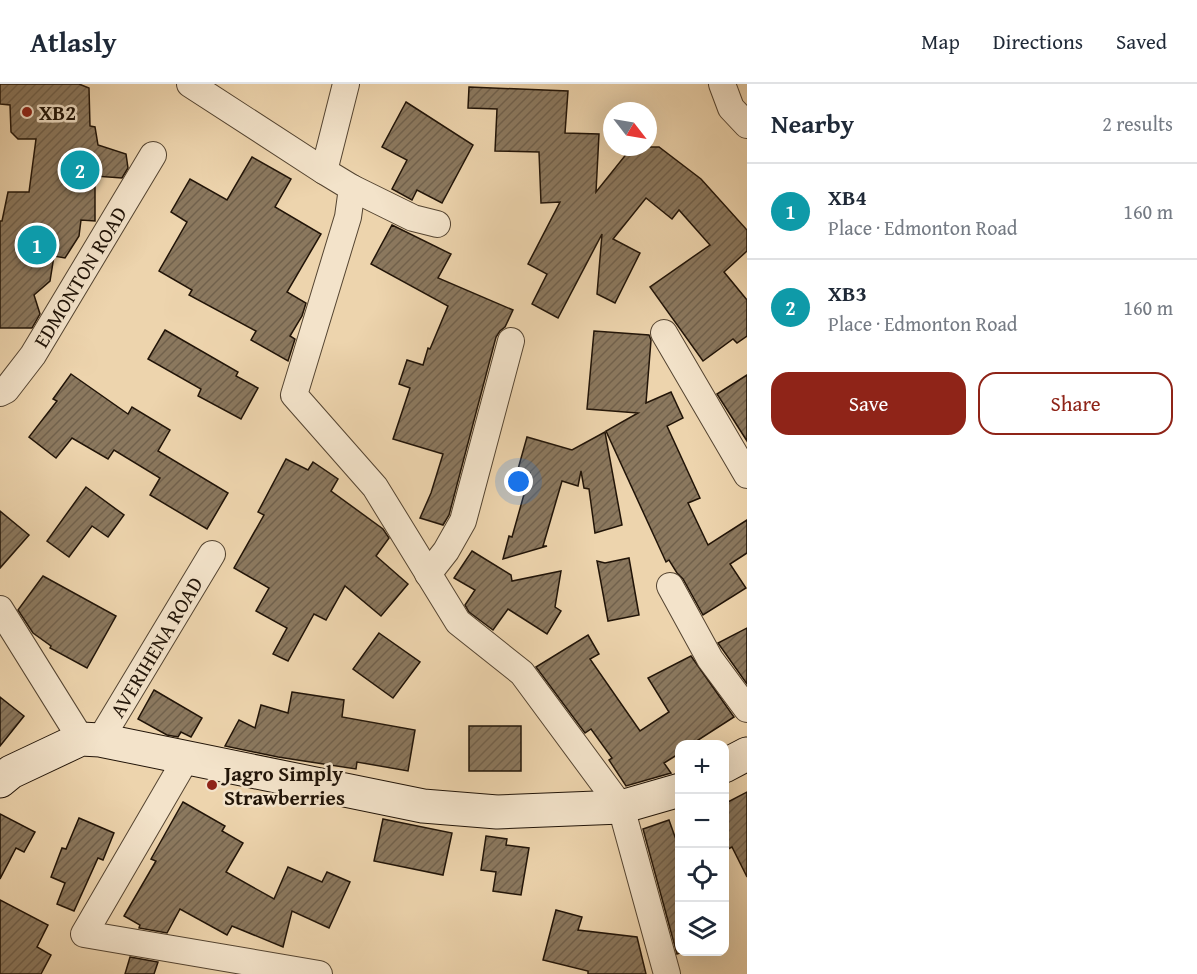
<!DOCTYPE html>
<html lang="en">
<head>
<meta charset="utf-8">
<style>
	:root { --surface:#fff; --page:#f2f2f3; --text:#1f2937; --muted:#747a83; --line:#e0e1e3; --accent:#8f2418 }
	body { margin:0; font-family:"Gentium Book Plus",serif; background:var(--page); color:var(--text) }
	.controls { position:absolute; right:18px; bottom:18px; display:grid; overflow:hidden; border-radius:12px; box-shadow:0 6px 24px #0002 }
	.controls button { width:54px; height:54px; display:grid; place-items:center; padding:0; border:0; border-bottom:2px solid var(--line); background:var(--surface); color:var(--text); font:30px sans-serif }
	.compass { position:absolute; left:603px; top:18px; width:54px; height:54px; border-radius:50%; background:var(--surface); box-shadow:0 6px 24px #0002; rotate:121deg }
	.you { position:absolute; left:519px; top:398px; width:21px; height:21px; margin:-15px; border:4px solid #fff; border-radius:50%; background:#1a73e8; box-shadow:0 0 0 9px #1a73e833 }
	.badge { display:grid; place-items:center; width:39px; height:39px; border-radius:50%; background:var(--accent); color:#fff; font-size:20px; font-weight:700 }
	.pin { position:absolute; translate:-50% -50%; border:3px solid #fff; box-shadow:0 2px 6px #0006 }
	.list { margin:0; padding:0; list-style:none }
	h2 { display:flex; justify-content:space-between; align-items:center; height:78px; margin:0; padding:0 24px; font-size:26px }
	h2 small { font-size:20px; font-weight:400; color:var(--muted) }
	.list li { display:grid; grid-template-columns:39px 1fr auto; gap:18px; align-items:center; box-sizing:border-box; height:96px; padding:0 24px; border-top:2px solid var(--line) }
	.list b { display:block; font-size:22px; white-space:nowrap }
	.list p { margin:0; font-size:20px; white-space:nowrap; color:var(--muted) }
	.list em { font-size:20px; font-style:normal; color:var(--muted) }
	.actions { display:flex; gap:12px; padding:18px 24px }
	.actions a { flex:1; padding:14px 0; border:2px solid var(--accent); border-radius:18px; text-align:center; font-size:21px; color:var(--accent) }
	.actions .main { background:var(--accent); color:#fff }
	.icon { flex:none; width:33px; height:33px; fill:none; stroke:currentColor; stroke-width:2; stroke-linecap:round; stroke-linejoin:round }
	.map { position:relative; flex:none; width:747px; height:890px; overflow:hidden }
	header { display:flex; align-items:center; gap:36px; box-sizing:border-box; height:84px; padding:0 30px; background:var(--surface); border-bottom:2px solid var(--line) }
	header strong { font-size:28px }
	nav { display:flex; gap:33px; margin-inline-start:auto; font-size:21px }
	main { display:flex }
	aside { flex:1; background:var(--surface) }
	.map>svg:first-child { display:block }
	.building { fill:url(#building-hatch); stroke:#211408; stroke-width:1.5 }
	.lines { fill:none; stroke-linecap:round; stroke-linejoin:round }
	.street-casing { stroke:#544431; stroke-width:28 }
	.secondary-casing { stroke:#211408; stroke-width:35 }
	.street { stroke:#f3e3ca; stroke-width:26 }
	.secondary { stroke:#f3e3ca; stroke-width:33 }
	.poi-dot { fill:#8f2418; stroke:#f3e3ca; stroke-width:2 }
	.labels { text-anchor:middle; dominant-baseline:central; stroke-width:5; stroke-linejoin:round; paint-order:stroke }
	.poi-label { font-size:21px; font-weight:bold; fill:#211408; stroke:#f3e3ca; text-anchor:start }
	.street-label { font-size:21px; fill:#211408; stroke:#f3e3ca }
</style>
</head>
<body>
<header>
<strong>Atlasly</strong>
<nav><a>Map</a><a>Directions</a><a>Saved</a></nav>
</header>
<main>
<div class="map">
<svg width="747" height="890" viewBox="0 0 747 890">
	<defs>
		<pattern id="building-hatch" width="6" height="6" patternUnits="userSpaceOnUse" patternTransform="scale(1.5)"><rect width="6" height="6" fill="#8b785e"/><path d="M-1 1l2-2M0 6l6-6M5 7l2-2" fill="none" stroke="#71614c"/></pattern>
	</defs>
	<rect width="100%" height="100%" fill="#edd4ad"/>
	<filter id="stains"><feTurbulence type="fractalNoise" baseFrequency=".00333" numOctaves="4"/><feColorMatrix values="0 0 0 0 .2 0 0 0 0 .09 0 0 0 0 .02 0 0 0 .5 -.17"/></filter>
	<radialGradient id="worn" r=".72"><stop offset=".6" stop-color="#630" stop-opacity="0"/><stop offset="1" stop-color="#630" stop-opacity=".3"/></radialGradient>
	<g class="building">
		<path d="M0,0h79l10,4 1,38 5,1 3,18 28,9 2,14 -6,10 -27,-2v45l-14,-1 -2,16 -14,22 -11,-2 -4,25 -16,14 6,19 -8,14h-32v-107h2l6,-29h21l7,-53h-18l-7,-7 -1,-27 -10,-1z"/>
		<path d="M469,3l99,4 -3,42 34,1 -3,58 36,-45h27l42,32 46,51v21l-23,21 23,28v36l-10,7 -4,-4 -30,22 -53,-74 60,-42 -31,-35 -7,9 -26,-21 -33,41 27,14 -25,50 -18,-9 5,-60 -44,84 -26,-14 15,-30 -19,-10 32,-62 -19,1 -2,-51 -44,-1 2,-42 -29,-1z"/>
		<path d="M406,18l67,43 -31,58 -25,-13 -5,10 -20,-11 15,-29 -25,-13z"/>
		<path d="M252,73l39,22 -16,28 46,27 -34,58 19,11 -4,13 -12,20 5,3 -7,22 -37,-21 5,-9 -67,-36 3,-5 -33,-19 28,-49 -16,-10 19,-33 37,21z"/>
		<path d="M392,141l59,29 -13,24 75,32 -8,17 -5,4 -4,6 -47,178 -6,10 -23,-7 11,-25 12,-39 -50,-15 17,-51 -11,-4 8,-24 16,5 5,-17 2,1 18,-43 -77,-42z"/>
		<path d="M165,246l73,42 -2,4 22,12 -17,31 -43,-23 3,-7 -53,-30z"/>
		<path d="M594,247l55,4 2,5 -5,63 25,-11 12,26 -16,8 33,72 -12,5 20,42 39,-25v33l-17,11 16,24 -43,27 -20,-36 -6,-6 -8,-13 -3,2 -60,-131 32,-18 -51,-4z"/>
		<path d="M71,290l57,40 4,-7 38,23 -12,21 70,42 -21,36 -57,-34 10,-17 -46,-28 -6,9 -36,-21 -16,20 -27,-21 28,-36 -4,-2z"/>
		<path d="M747,291v66l-30,-47z"/>
		<path d="M605,348l17,93 -27,8 -6,-44 -5,-1 -3,-17 -3,15 -16,-5 -19,65h4l-44,13 6,-23 3,1 18,-64 -12,-4 9,-32 45,13z"/>
		<path d="M286,375l22,11 5,-8 25,17 -7,12 52,38 6,9 -13,18 32,28 -27,32 -36,-30 -19,34 -12,-6 -26,47 -15,-7 14,-26 -31,-17 13,-23 -35,-20 30,-53 -6,-3z"/>
		<path d="M86,403l38,28 -16,22 -16,-11 -23,31 -22,-16z"/>
		<path d="M0,427l29,24 -29,33z"/>
		<path d="M472,467l39,24 1,6 49,-10 -6,36 6,4 -14,23 -39,-25 -15,21 -24,-18 -4,-7 10,-15 -21,-12z"/>
		<path d="M629,474l10,57 -31,6 -11,-60 8,2z"/>
		<path d="M43,492l73,40 -29,52 -37,-20 1,-2 -18,-13 -15,-23z"/>
		<path d="M747,544v56l-29,-41z"/>
		<path d="M379,549l41,29 -27,36 -40,-29z"/>
		<path d="M588,551l11,19 -9,5 50,72 29,-19 -21,-34 43,-22 43,61 -42,27h-12v9l-16,10 7,10 -45,13 -17,-26 3,-2 -21,-29 -6,4 -49,-66z"/>
		<path d="M154,606l48,28 -11,19 -10,-5 -3,5 -11,-2 -29,-16z"/>
		<path d="M292,608l52,8 -2,17 73,13 -7,41 -51,-9 -1,7 -78,-12 -53,-11 14,-26 16,8 6,-23 27,8z"/>
		<path d="M0,613l24,19 -24,30z"/>
		<rect x="469" y="642" width="52" height="45"/>
		<path d="M747,708v85l-15,-30 -8,4v-47z"/>
		<path d="M183,718l42,24 -3,5 21,12 -17,29 48,27 14,-32 34,15 5,-10 23,10 -21,46 -37,-17 -9,36 -51,-21 -5,9 -47,-26 -13,24 -28,-5 1,-3 -16,-9 32,-55 -5,-2z"/>
		<path d="M0,730l35,18 -11,20 -8,-4 -16,31z"/>
		<path d="M79,734l35,15 -11,27 -5,-2 -24,53 -17,-7 8,-21 -14,-6 11,-29 4,1z"/>
		<path d="M383,735l69,14 -9,42 -69,-14z"/>
		<path d="M669,736l11,31v102l-3,1 -34,-125z"/>
		<path d="M486,752l21,3 -1,6 23,3 -8,47 -28,-4 3,-19 -15,-2z"/>
		<path d="M0,816l48,25 -11,22 14,8 -10,19h-41z"/>
		<path d="M556,826l26,7 -4,13 59,7 9,37h-58v-3l-45,-11z"/>
		<path d="M130,873l28,5 -4,12h-29z"/>
	</g>
	<g class="lines">
		<defs>
			<g id="street">
				<path d="M190,0l134,87"/>
				<path d="M346,0l-22,87 28,17 -4,29 -54,178 81,92 83,135 64,51 99,134 46,167"/>
				<path d="M722,0l9,24 16,17"/>
				<path d="M352,104l61,30 24,6"/>
				<path d="M664,249l83,142"/>
				<path d="M0,309l6,-3 27,-35 120,-200"/>
				<path d="M428,490l18,-23 17,-30 48,-180"/>
				<path d="M670,502l40,73 37,50"/>
				<path d="M0,525l81,130"/>
				<path d="M100,656l112,-186"/>
				<path d="M187,673l-103,177 235,40"/>
			</g>
			<g id="secondary">
				<path d="M724,682l23,-12"/>
				<path d="M0,697l11,-9 70,-33 19,1 323,66 74,6 124,-5 59,-17"/>
			</g>
		</defs>
		<use href="#street" class="street-casing"/>
		<use href="#secondary" class="secondary-casing"/>
		<use href="#street" class="street"/>
		<use href="#secondary" class="secondary"/>
	</g>
	<g class="poi-dot">
		<circle cx="27" cy="28" r="6"/>
		<circle cx="212" cy="701" r="6"/>
	</g>
	<g class="labels">
		<g class="poi-label">
			<text x="39" y="28">XB2</text>
			<text x="224" y="689">Jagro Simply<tspan x="224" dy="24">Strawberries</tspan></text>
		</g>
		<g class="street-label">
			<text transform="translate(80 193) rotate(-59)">EDMONTON ROAD</text>
			<text transform="translate(156 563) rotate(-59)">AVERIHENA ROAD</text>
		</g>
	</g>
	<rect width="100%" height="100%" filter="url(#stains)"/>
	<rect width="100%" height="100%" fill="url(#worn)"/>
</svg>
<div class="controls">
<button>+</button>
<button>−</button>
<button><svg class="icon" aria-label="locate" viewBox="0 0 24 24"><circle cx="12" cy="12" r="6"/><path d="M12 2v4M12 18v4M2 12h4M18 12h4"/></svg></button>
<button><svg class="icon" aria-label="layers" viewBox="0 0 24 24"><path d="M12 4l9 5-9 5-9-5zM3 14l9 5 9-5"/></svg></button>
</div>
<svg class="compass" viewBox="-18 -18 36 36"><path d="M0-13l5 13h-10z" fill="#e53935"/><path d="M0 13l5-13h-10z" fill="#747a83"/></svg>
<div class="you"></div>
<div class="pin badge" style="left:37px;top:161px;background:#0f9aa8">1</div>
<div class="pin badge" style="left:80px;top:86px;background:#0f9aa8">2</div>
</div>
<aside>
<h2>Nearby<small>2 results</small></h2>
<ul class="list">
<li><span class="badge" style="background:#0f9aa8">1</span><div><b>XB4</b><p>Place · Edmonton Road</p></div><em>160 m</em></li>
<li><span class="badge" style="background:#0f9aa8">2</span><div><b>XB3</b><p>Place · Edmonton Road</p></div><em>160 m</em></li>
</ul>
<div class="actions"><a class="main">Save</a><a>Share</a></div>
</aside>
</main>
</body>
</html>
